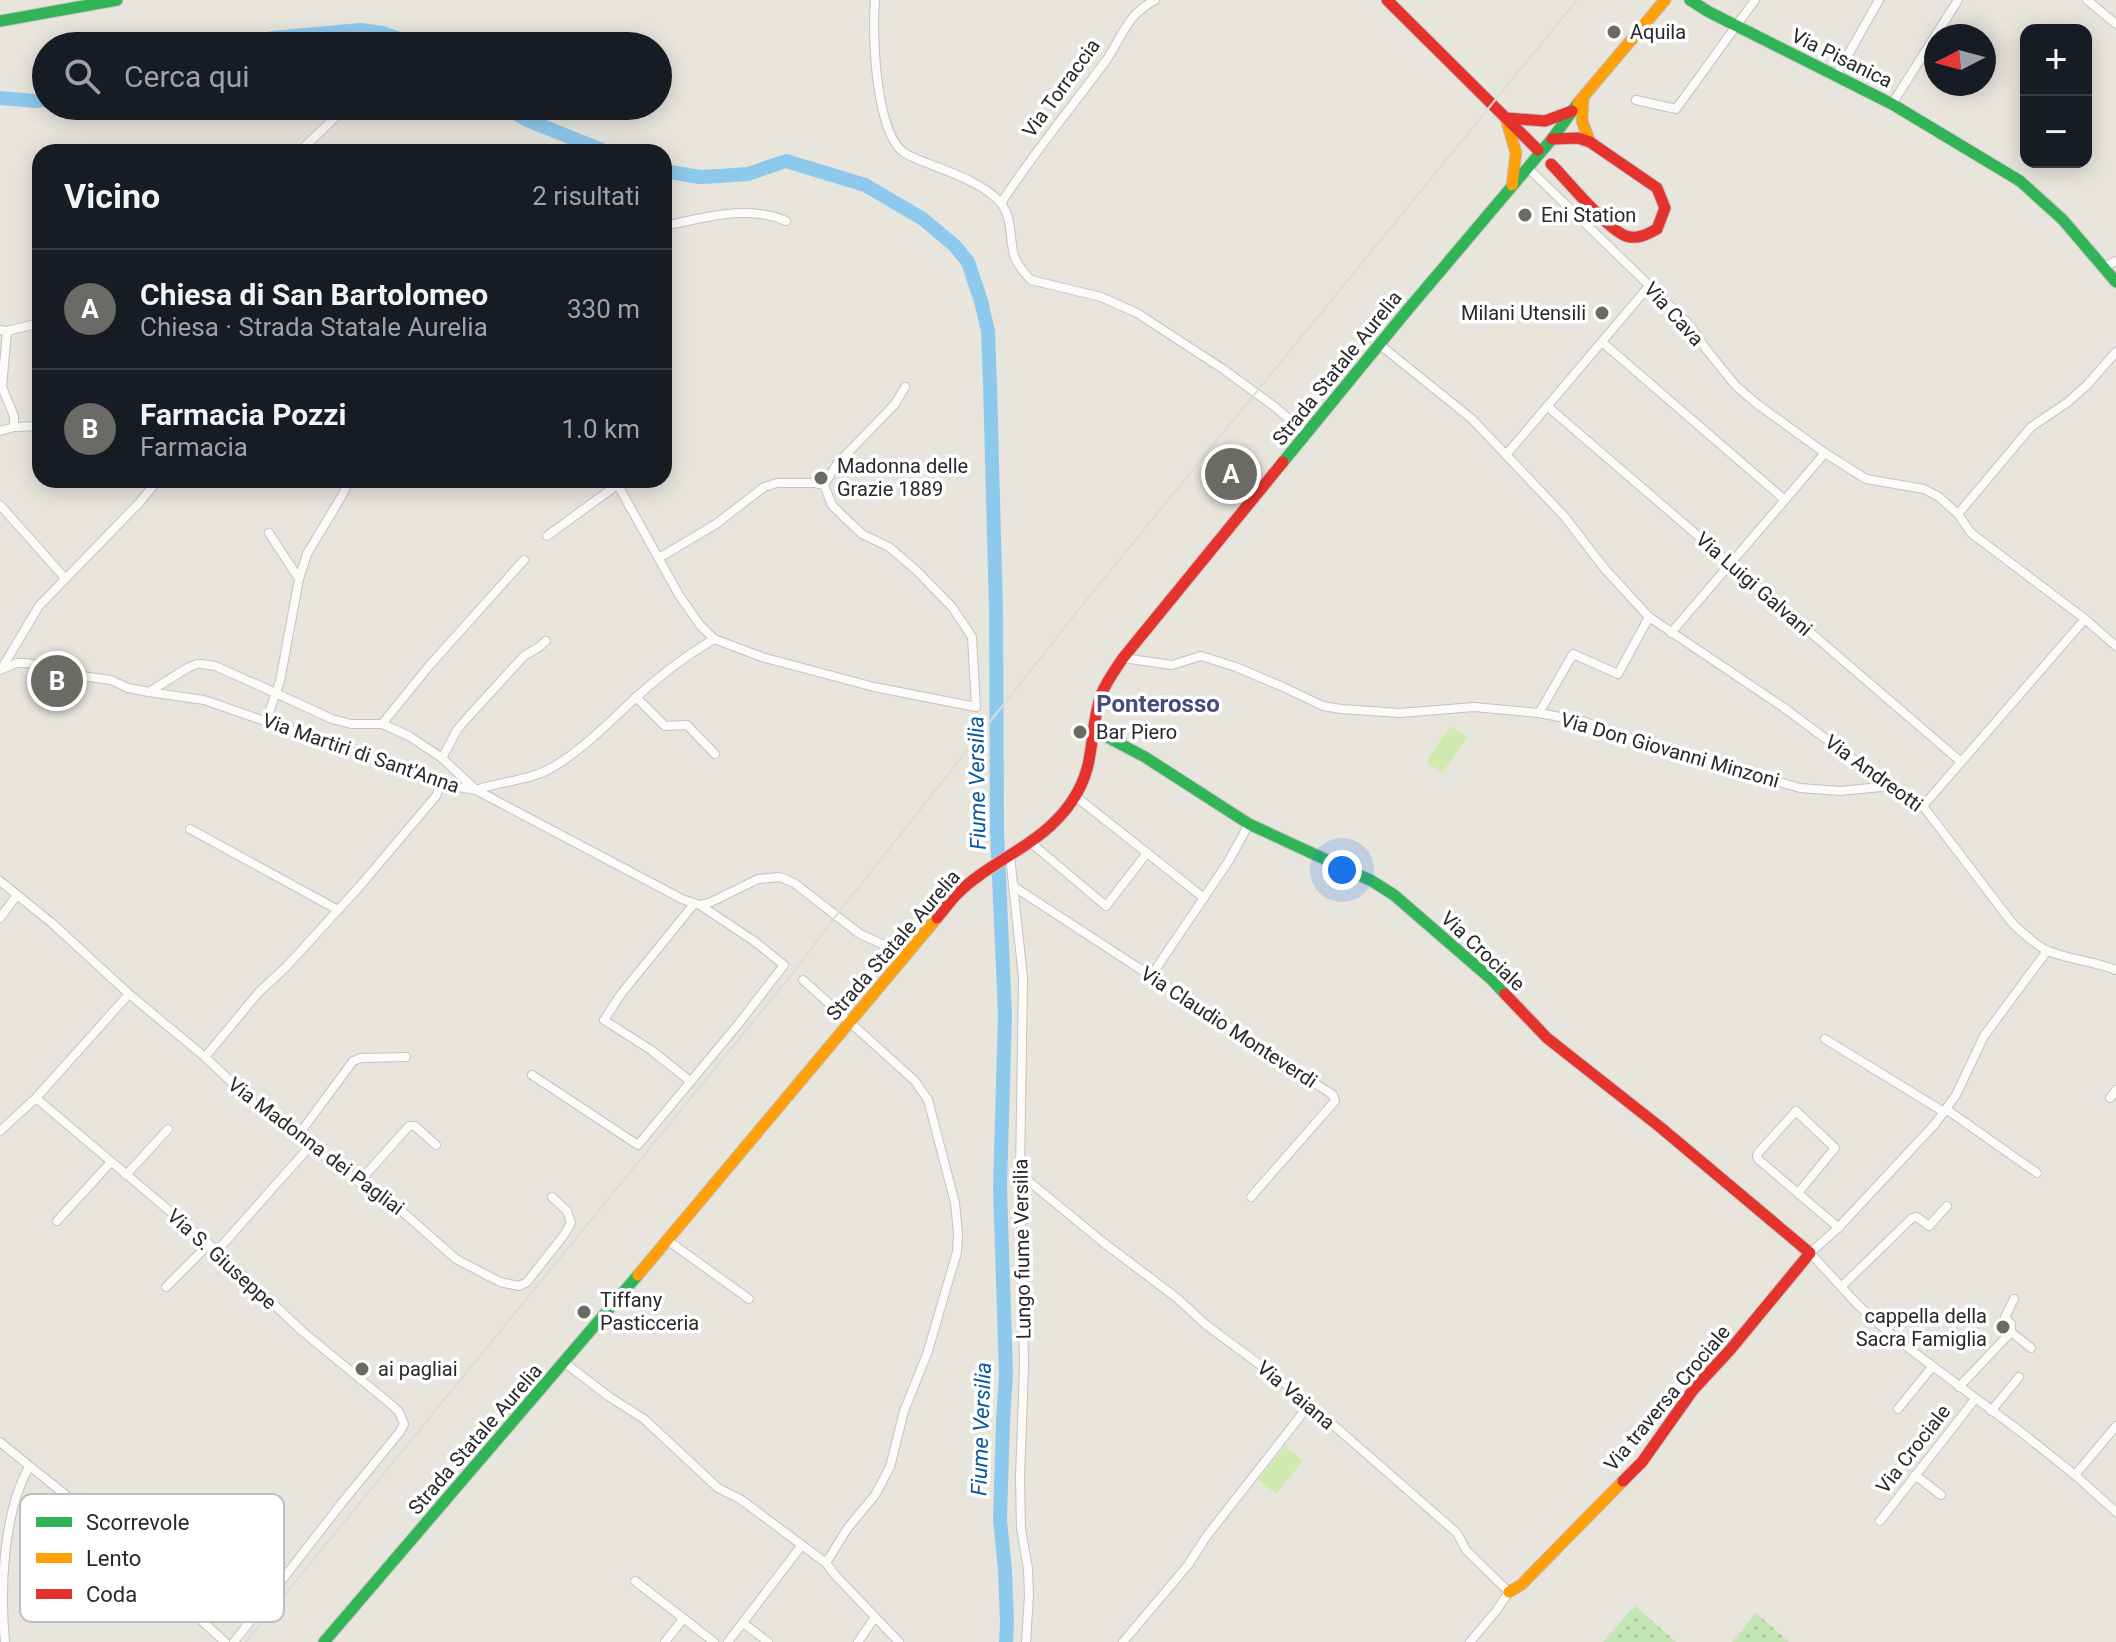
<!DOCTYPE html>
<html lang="it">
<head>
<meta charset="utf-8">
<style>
	:root { --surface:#171b24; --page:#242831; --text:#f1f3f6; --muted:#9ea1a6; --line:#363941; --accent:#6b6a67 }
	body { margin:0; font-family:Roboto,sans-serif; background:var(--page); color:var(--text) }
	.controls { position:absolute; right:24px; top:24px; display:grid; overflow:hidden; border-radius:16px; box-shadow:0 4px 20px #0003 }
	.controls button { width:72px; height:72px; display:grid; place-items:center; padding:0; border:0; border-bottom:2px solid var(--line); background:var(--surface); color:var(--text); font:40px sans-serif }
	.compass { position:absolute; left:1924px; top:24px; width:72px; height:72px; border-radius:50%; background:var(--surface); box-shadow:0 4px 20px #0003; rotate:264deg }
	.you { position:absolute; left:1342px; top:870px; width:28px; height:28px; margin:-20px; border:6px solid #fff; border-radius:50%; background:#1a73e8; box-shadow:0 0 0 12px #1a73e833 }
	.badge { display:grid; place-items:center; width:52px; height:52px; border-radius:50%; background:var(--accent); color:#fff; font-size:26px; font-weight:700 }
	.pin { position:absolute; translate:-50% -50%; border:4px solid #fff; box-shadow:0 2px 8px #0006 }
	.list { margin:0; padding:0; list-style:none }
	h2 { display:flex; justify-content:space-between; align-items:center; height:104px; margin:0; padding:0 32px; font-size:34px }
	h2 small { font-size:26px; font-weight:400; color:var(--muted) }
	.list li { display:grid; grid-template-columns:52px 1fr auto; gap:24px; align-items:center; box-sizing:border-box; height:120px; padding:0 32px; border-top:2px solid var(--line) }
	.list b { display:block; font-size:30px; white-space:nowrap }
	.list p { margin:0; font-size:26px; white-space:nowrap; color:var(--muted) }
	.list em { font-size:26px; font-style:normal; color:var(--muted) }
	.icon { flex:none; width:44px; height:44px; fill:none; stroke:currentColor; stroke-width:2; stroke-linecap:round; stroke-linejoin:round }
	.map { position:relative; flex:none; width:2116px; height:1642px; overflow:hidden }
	.search { position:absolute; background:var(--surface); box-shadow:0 4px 20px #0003; left:32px; top:32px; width:640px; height:88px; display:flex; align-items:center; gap:20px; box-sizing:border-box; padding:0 28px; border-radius:44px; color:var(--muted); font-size:30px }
	.panel { position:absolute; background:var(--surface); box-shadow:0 4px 20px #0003; left:32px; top:144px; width:640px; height:344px; border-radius:24px }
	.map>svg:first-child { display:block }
	.grass { fill:url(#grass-dots) }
	.pitch { fill:#ceeab1 }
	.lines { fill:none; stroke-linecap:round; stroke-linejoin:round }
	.river { stroke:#8dc9ed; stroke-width:14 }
	.street-casing { stroke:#c4c3c3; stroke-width:10 }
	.fast-casing { stroke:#c4c3c3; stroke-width:13 }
	.slow-casing { stroke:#c4c3c3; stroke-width:13 }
	.jam-casing { stroke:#c4c3c3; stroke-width:13 }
	.street { stroke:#fcfbfa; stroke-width:8 }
	.fast { stroke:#30b455; stroke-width:11 }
	.slow { stroke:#ff9f0a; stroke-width:11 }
	.jam { stroke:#e5322d; stroke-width:11 }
	.rail { stroke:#dcdcde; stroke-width:2 }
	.poi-dot { fill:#6b6a67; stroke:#fff; stroke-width:3 }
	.labels { text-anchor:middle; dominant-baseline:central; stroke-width:7; stroke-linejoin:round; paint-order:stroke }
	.poi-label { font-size:20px; fill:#282828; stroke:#fff; text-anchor:start }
	.street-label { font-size:20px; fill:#282828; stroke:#fff }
	.water-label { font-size:22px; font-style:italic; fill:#07589e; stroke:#fff }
	.quarter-label { font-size:24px; font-weight:bold; fill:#474a7b; stroke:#fff }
	.key { fill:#fff; stroke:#bebebe; stroke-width:2 }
	.key-label { font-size:22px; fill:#282828 }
</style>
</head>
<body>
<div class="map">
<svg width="2116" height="1642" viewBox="0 0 2116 1642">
	<defs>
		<pattern id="grass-dots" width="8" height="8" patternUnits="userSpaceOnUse" patternTransform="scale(2)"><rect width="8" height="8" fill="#c3e6b4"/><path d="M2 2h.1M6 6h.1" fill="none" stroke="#a8c59b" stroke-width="1.8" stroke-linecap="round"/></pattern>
	</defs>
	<rect width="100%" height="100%" fill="#e8e5dd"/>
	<g class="grass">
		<path d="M1635,1606l41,36h-73z"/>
		<path d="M1756,1613l33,29h-57z"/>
	</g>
	<g class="pitch">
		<path d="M1451,726l16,12 -25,35 -16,-11z"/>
		<path d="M1285,1446l18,15 -27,33 -18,-15z"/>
	</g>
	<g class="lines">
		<g class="river">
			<path d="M246,46l26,-8 88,-8 23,3 36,13"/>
			<path d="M0,98l34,3 12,-1"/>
			<path d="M503,106l24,14 80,32"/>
			<path d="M664,171l36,6 20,-1 28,-2 38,-13 79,24 58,34 32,27 13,16 13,39 7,30 2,54 6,225 1,221 8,184 -5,172 6,188 -3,46 -3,99 5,50 2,52 -1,20"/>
		</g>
		<defs>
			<g id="street">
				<path d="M875,0c-3,33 0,140 33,155 29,14 70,23 92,47 13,15 9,36 14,53 3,9 10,18 17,25l70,17 36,16 86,56 52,38 31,27"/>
				<path d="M2087,0l29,24"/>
				<path d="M1836,76l43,-76"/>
				<path d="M1636,100l40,9 79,-109"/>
				<path d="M1892,104l66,-104"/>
				<path d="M299,152l48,-46"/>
				<path d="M1528,168l162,157 16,24 30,37 21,18 68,49 41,26 58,10 15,8 19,17 13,19 114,86"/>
				<path d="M1001,203c32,-49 69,-94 104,-141 18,-25 20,-46 50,-62"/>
				<path d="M664,226c40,-8 83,-22 122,-5"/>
				<path d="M2103,267l13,-6"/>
				<path d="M0,330l7,1 33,-8"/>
				<path d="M7,331l-5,56 12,29v11"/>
				<path d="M1602,342l183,158"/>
				<path d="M1380,345l92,74 92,97 41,53 44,48 134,90 86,64 54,35 90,118c10,9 22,21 35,27 22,9 46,10 68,19"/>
				<path d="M1547,406l413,355"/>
				<path d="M0,431l14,-4 26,-1"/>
				<path d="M1506,455l143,-169"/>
				<path d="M615,480l64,115 21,30 14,14 48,18 112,30 102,20 -4,-70 -20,-30 -35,-36 -28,-24 -27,-13 -17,-16 -13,-13 -8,-20 -9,-2h-38l-13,4 -48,37 -57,34"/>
				<path d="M824,485l13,-21 58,-60 10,-17"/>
				<path d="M0,505l65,73"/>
				<path d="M1958,514l73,-87 37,-25 19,-17 29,-33"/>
				<path d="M269,533l30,46"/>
				<path d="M547,536l70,-51"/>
				<path d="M1671,633l154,-180"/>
				<path d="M1123,658l49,7 29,-9 35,11 47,20 40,19 18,3 59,4 74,-6 65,6 46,9 39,14 176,52 40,3 52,-5"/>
				<path d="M202,664l13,2 43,19 74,34 19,5h31l5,2 22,10 33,22 34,32c25,-9 54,-9 77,-23 29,-17 52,-41 77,-64 25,-24 54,-46 84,-64"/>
				<path d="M2,668l37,-62 101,-104 18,-22"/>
				<path d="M0,670l17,-7h8l17,2 32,10 37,5 17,8 21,4 55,8 228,79 9,5 35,6 206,109 18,6 54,36 30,24 -44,57 -102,123 -106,-70"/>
				<path d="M149,692l40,-25 8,-3"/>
				<path d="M636,697l29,29 22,-1 28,29"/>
				<path d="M1539,713l34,-59 45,20 31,-57"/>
				<path d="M266,721l14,-40 19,-102 8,-25 36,-60 6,-14"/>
				<path d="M382,724l47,-58 95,-106"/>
				<path d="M442,758l15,-28 12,-14 55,-60 15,-9 7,-6"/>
				<path d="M1075,796l129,102"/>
				<path d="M1923,806l162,-187 31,27"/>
				<path d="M190,829l148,81"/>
				<path d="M1030,842l76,64 41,-53"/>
				<path d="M1010,856l13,122 -3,196 4,191 -4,113 1,51 7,40 1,26 -3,47"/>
				<path d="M0,881l53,43 76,70 76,63 54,51 100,74 37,24 60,53 44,23 19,4 8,-4 37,-47 7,-12 -4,-12 -15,-14"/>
				<path d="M1013,886l320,209 2,6 -84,96"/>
				<path d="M700,905l11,-3 47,-23 22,-2 14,6 66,51 24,11 19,14"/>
				<path d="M0,918l17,-23"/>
				<path d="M2047,951l-63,85 -28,59 -21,29 -97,104 -28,25 48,52 37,33 126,94 54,43 41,37"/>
				<path d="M1151,976l77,-114 21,-38"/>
				<path d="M803,980l112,101 13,19 27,103 3,31 -1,18 -30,102 -23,57 -14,56 -15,28 -28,34 -21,34"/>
				<path d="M1825,1039l119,73"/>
				<path d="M205,1057l54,-65 27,-25 74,-81 76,-90 5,-12"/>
				<path d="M690,1081l-39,-31 -47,-30 17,-26 73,-90"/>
				<path d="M36,1098l181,153 85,80 91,75 6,6 5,12 -5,9 -58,71 -107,138"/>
				<path d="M2110,1098l6,-8"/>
				<path d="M1946,1109l91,64"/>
				<path d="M0,1131l36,-33 93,-104"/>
				<path d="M297,1137l56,-76 8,-3 45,-1"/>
				<path d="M1020,1174l84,69 73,55 28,26 86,64 166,145 9,17 43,42 -13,19 -26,31"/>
				<path d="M126,1175l42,-46"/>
				<path d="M359,1182l50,-56h6l21,19"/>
				<path d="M1798,1193l37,-45 -39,-37 -38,42 -1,4 2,3 80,68"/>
				<path d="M57,1221l54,-59"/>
				<path d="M667,1240l82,59"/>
				<path d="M217,1251l93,-105"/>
				<path d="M1842,1286l70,-68 5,-1 12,9 18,-20"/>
				<path d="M166,1287l43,-43"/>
				<path d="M2011,1332v-8l-6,-7 9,-18"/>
				<path d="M565,1363l43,33 36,23 74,69 22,11 86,64 10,13 63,66"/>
				<path d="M1959,1387l52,-55 20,16"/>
				<path d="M1898,1409l34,-42"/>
				<path d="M1991,1411l28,-34"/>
				<path d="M0,1442l93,75 65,64 67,61"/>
				<path d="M1915,1475l26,20"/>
				<path d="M2075,1475l41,-49"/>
				<path d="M1880,1521l95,-122"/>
				<path d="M635,1581l79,61"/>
				<path d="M743,1623l25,19"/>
				<path d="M5,1642c-5,-53 -2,-129 24,-175"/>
				<path d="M665,1642l18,-23"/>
				<path d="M728,1642l74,-97"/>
				<path d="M858,1642l17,-25"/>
				<path d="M1123,1642l65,-77 18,-28 103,-132"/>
			</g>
			<g id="fast">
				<path d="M1690,0l19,12 183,92 128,77 43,39 53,62"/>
				<path d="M0,21l117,-21"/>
				<path d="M1283,462l122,-149 147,-174 26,-36"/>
				<path d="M1094,735l13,2 38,20 104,67 123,57 22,14 97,84 14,15"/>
				<path d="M324,1642l314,-367"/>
			</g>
			<g id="slow">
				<path d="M1583,99l-1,22 8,21"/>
				<path d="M1578,103l87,-103"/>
				<path d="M1507,122l9,31 -4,32"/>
				<path d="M638,1275l299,-357"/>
				<path d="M1509,1592l12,-7 102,-104"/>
			</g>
			<g id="jam">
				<path d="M1387,0l151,150"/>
				<path d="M1506,118l39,3 27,-10"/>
				<path d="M1551,164c16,16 56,65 75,72 11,4 22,-2 31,-7l8,-21 -8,-20 -67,-46 -12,-4 -26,1"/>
				<path d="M937,918c7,-8 13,-17 20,-24 35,-35 86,-49 115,-93 25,-36 16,-68 29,-106 5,-13 14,-25 22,-37l160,-196"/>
				<path d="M1505,994l42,44 113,89 150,126 -80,97 -37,40 -51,72 -19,19"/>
			</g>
		</defs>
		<use href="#street" class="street-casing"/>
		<use href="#fast" class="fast-casing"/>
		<use href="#slow" class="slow-casing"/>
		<use href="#jam" class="jam-casing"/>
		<use href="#street" class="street"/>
		<use href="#fast" class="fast"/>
		<use href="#slow" class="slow"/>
		<use href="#jam" class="jam"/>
		<path class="rail" d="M246,1642l547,-669 38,-51 257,-324 489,-598"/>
	</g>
	<g class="poi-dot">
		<circle cx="1614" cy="32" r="8"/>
		<circle cx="1525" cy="215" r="8"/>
		<circle cx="1602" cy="313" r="8"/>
		<circle cx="821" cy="478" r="8"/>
		<circle cx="1080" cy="732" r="8"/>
		<circle cx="584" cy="1312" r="8"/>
		<circle cx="2003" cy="1327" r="8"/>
		<circle cx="362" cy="1369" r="8"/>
	</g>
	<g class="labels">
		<g class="poi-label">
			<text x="1630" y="32">Aquila</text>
			<text x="1541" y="215">Eni Station</text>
			<text x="1586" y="313" text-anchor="end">Milani Utensili</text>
			<text x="837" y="466">Madonna delle<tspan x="837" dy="23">Grazie 1889</tspan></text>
			<text x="1096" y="732">Bar Piero</text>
			<text x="600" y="1300">Tiffany<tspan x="600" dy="23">Pasticceria</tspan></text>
			<text x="1987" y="1316" text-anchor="end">cappella della<tspan x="1987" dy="23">Sacra Famiglia</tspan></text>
			<text x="378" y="1369">ai pagliai</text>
		</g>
		<g class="street-label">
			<text transform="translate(1842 58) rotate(26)">Via Pisanica</text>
			<text transform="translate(1061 88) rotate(-54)">Via Torraccia</text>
			<text transform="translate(1674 314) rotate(48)">Via Cava</text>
			<text transform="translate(1337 368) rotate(-51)">Strada Statale Aurelia</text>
			<text transform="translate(1754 584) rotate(41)">Via Luigi Galvani</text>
			<text transform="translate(1670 750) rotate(16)">Via Don Giovanni Minzoni</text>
			<text transform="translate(361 753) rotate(19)">Via Martiri di Sant'Anna</text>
			<text transform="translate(1874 773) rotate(36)">Via Andreotti</text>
			<text transform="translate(893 945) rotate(-49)">Strada Statale Aurelia</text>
			<text transform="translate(1483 951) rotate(43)">Via Crociale</text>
			<text transform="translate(1229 1027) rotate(33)">Via Claudio Monteverdi</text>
			<text transform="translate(316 1146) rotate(37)">Via Madonna dei Pagliai</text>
			<text transform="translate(1022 1249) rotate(-91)">Lungo fiume Versilia</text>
			<text transform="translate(222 1259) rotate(42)">Via S. Giuseppe</text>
			<text transform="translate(1296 1395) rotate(40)">Via Vaiana</text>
			<text transform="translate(1667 1398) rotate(-50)">Via traversa Crociale</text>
			<text transform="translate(475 1439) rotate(-49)">Strada Statale Aurelia</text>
			<text transform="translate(1913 1449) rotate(-52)">Via Crociale</text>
		</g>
		<g class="water-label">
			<text transform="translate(977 783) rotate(-91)">Fiume Versilia</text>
			<text transform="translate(981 1429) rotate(-88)">Fiume Versilia</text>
		</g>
		<g class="quarter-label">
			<text x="1158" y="704">Ponterosso</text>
		</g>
	</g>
	<rect x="20" y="1494" width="264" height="128" rx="12" class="key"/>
	<rect x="36" y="1517" width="36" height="10" fill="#30b455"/>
	<rect x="36" y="1553" width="36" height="10" fill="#ff9f0a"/>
	<rect x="36" y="1589" width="36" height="10" fill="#e5322d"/>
	<g class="key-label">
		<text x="86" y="1530">Scorrevole</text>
		<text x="86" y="1566">Lento</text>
		<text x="86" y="1602">Coda</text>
	</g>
</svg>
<div class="controls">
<button>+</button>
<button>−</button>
</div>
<svg class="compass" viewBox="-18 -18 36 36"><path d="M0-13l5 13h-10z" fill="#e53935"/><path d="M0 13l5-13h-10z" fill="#9ea1a6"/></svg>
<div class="you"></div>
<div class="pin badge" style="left:1231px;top:474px">A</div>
<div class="pin badge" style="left:57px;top:681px">B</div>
<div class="search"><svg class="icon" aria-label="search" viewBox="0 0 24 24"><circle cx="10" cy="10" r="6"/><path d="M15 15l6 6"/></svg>Cerca qui</div>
<section class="panel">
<h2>Vicino<small>2 risultati</small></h2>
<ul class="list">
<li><span class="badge">A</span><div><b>Chiesa di San Bartolomeo</b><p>Chiesa · Strada Statale Aurelia</p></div><em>330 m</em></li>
<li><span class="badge">B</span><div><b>Farmacia Pozzi</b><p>Farmacia</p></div><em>1.0 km</em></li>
</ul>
</section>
</div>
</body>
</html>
